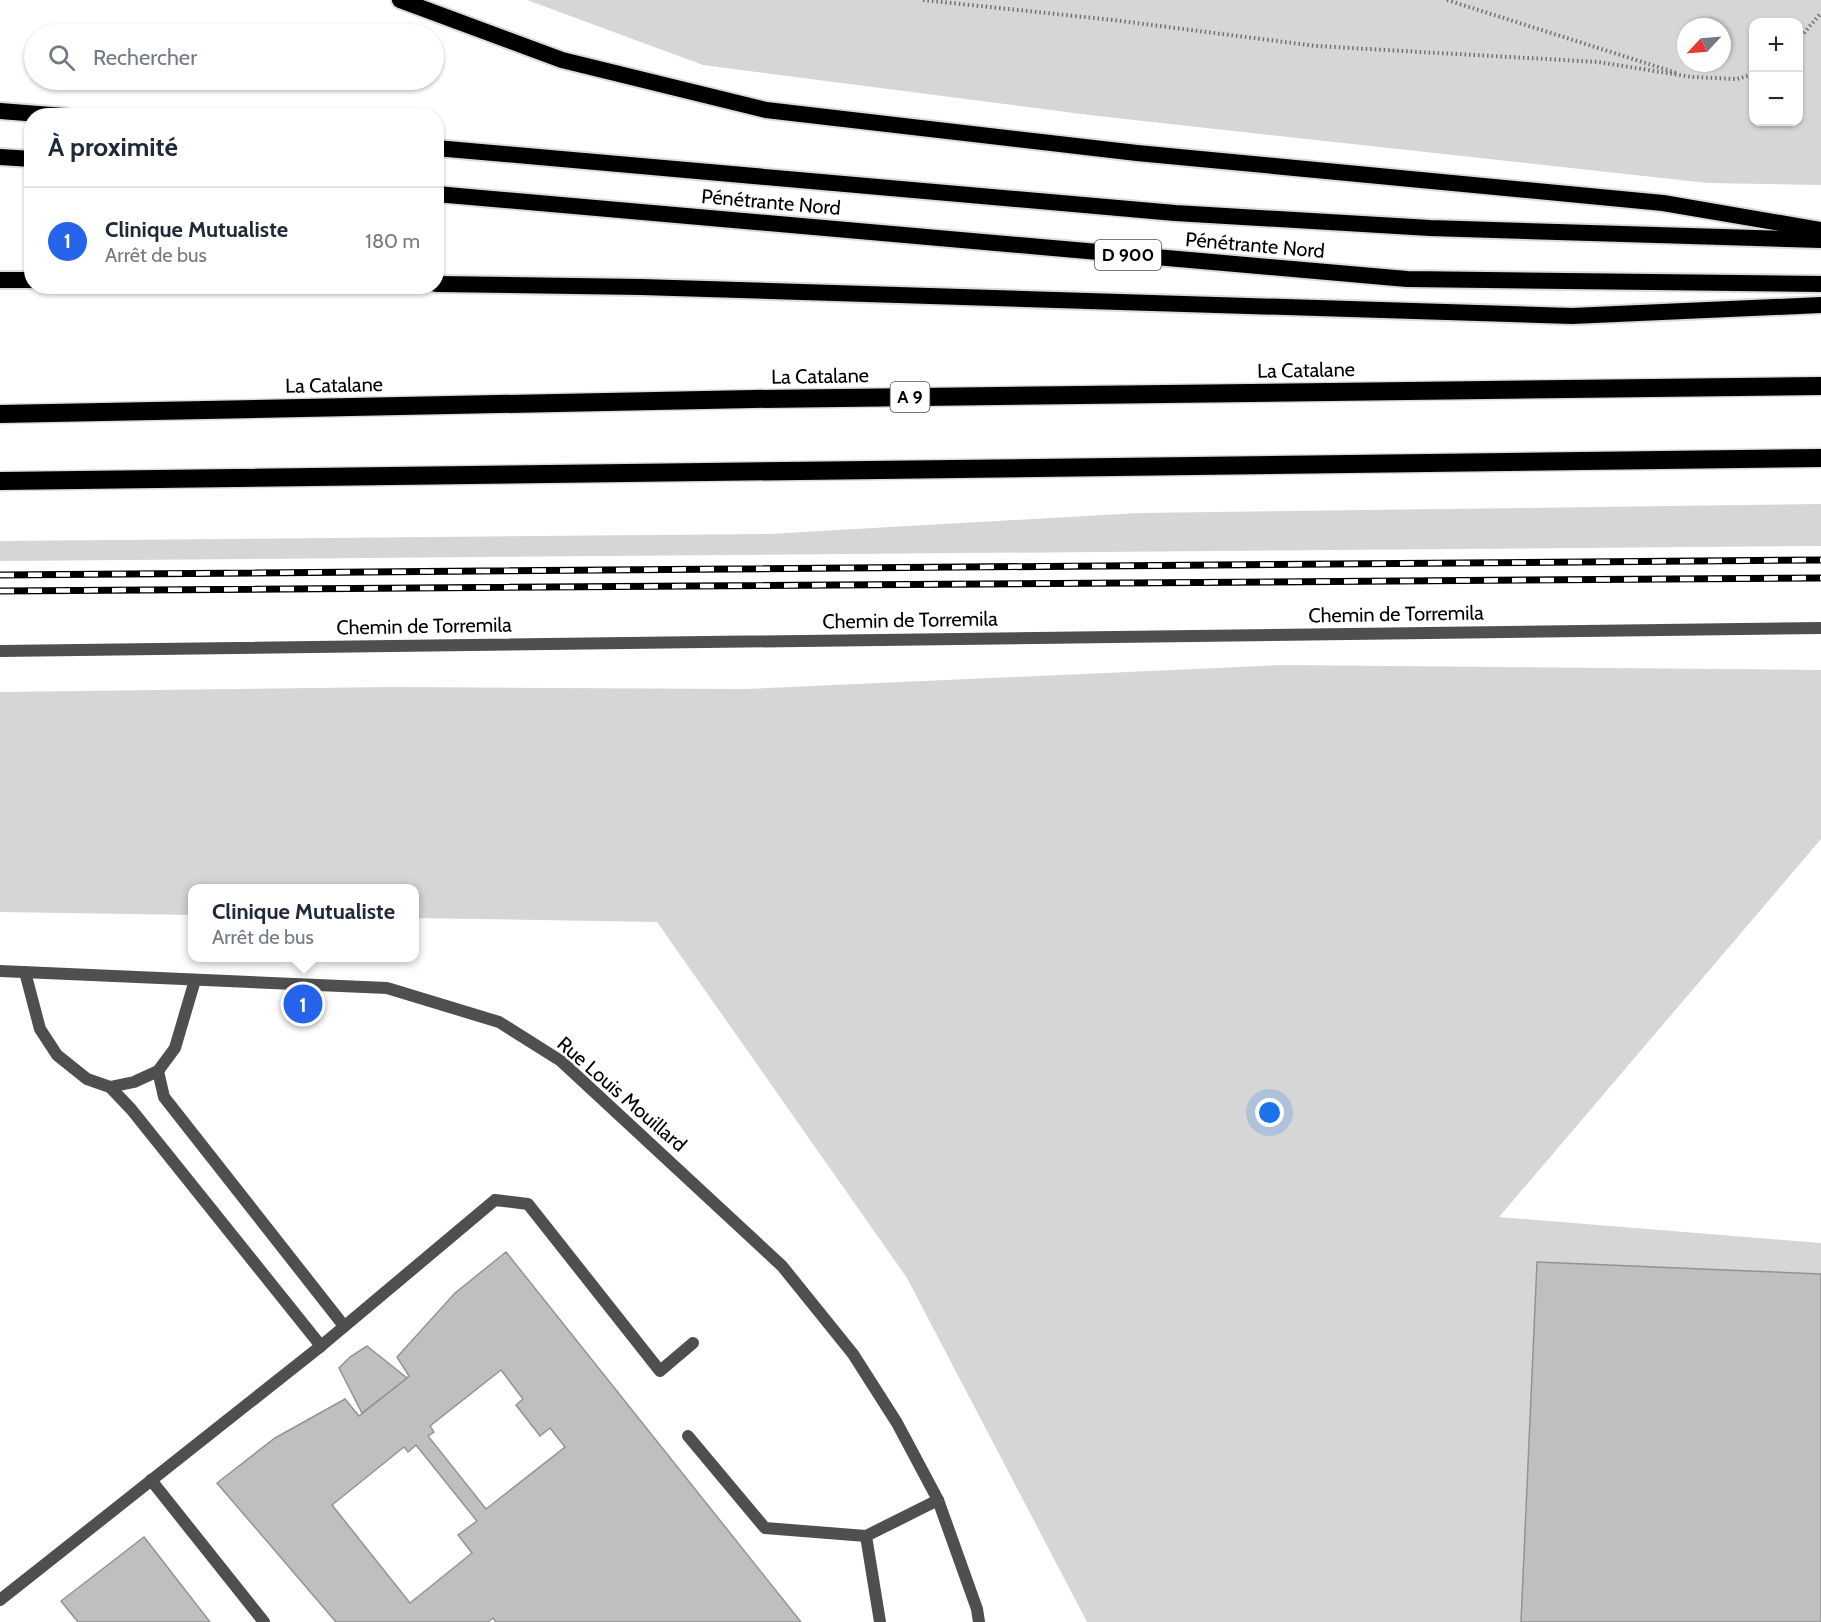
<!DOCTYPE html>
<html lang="fr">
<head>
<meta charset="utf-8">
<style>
	:root { --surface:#fff; --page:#f6f6f7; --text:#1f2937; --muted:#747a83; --line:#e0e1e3; --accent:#2563eb }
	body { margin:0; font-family:Cabin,sans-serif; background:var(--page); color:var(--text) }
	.controls { position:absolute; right:18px; top:18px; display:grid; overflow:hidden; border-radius:12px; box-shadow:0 2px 4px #0004 }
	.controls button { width:54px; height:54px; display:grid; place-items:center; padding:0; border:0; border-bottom:2px solid var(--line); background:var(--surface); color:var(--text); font:30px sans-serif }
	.compass { position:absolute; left:1677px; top:18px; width:54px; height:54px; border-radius:50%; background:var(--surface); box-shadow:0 2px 4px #0004; rotate:244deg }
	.you { position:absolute; left:1270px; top:1113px; width:21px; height:21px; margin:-15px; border:4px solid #fff; border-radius:50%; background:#1a73e8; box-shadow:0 0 0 9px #1a73e833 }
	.badge { display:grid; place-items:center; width:39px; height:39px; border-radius:50%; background:var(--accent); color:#fff; font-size:20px; font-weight:700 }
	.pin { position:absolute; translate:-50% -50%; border:3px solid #fff; box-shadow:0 2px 6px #0006 }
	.popup { position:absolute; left:188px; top:884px; width:231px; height:78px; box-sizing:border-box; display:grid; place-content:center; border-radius:12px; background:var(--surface); filter:drop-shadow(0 2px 4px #0005); font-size:20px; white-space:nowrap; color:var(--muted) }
	.popup b { font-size:22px; color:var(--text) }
	.popup::after { content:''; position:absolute; left:50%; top:100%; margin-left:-12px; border:12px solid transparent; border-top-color:var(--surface) }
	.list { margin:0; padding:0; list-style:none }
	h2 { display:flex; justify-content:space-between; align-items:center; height:78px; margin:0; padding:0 24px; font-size:26px }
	h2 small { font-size:20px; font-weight:400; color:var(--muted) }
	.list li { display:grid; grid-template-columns:39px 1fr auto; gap:18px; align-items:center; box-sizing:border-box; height:108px; padding:0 24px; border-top:2px solid var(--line) }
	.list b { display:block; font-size:22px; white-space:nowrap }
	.list p { margin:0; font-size:20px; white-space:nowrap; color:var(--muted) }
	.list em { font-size:20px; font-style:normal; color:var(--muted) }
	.icon { flex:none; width:33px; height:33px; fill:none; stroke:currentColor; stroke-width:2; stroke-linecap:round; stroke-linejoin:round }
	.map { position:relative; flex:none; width:1821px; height:1622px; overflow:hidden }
	.search { position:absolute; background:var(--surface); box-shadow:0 2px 4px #0004; left:24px; top:24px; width:420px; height:66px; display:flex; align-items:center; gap:15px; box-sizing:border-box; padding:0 21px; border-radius:33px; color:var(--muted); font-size:22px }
	.panel { position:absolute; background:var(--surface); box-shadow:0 2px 4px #0004; left:24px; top:108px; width:420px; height:186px; border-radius:24px }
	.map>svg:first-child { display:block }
	.green { fill:#d6d6d6; fill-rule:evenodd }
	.building { fill:#bfbfbf; stroke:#939393; stroke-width:1.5; fill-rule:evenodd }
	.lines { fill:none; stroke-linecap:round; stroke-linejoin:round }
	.trunk-casing { stroke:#dbdbdb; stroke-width:20 }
	.motorway-casing { stroke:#dbdbdb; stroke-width:21 }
	.path { stroke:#717171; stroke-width:4; stroke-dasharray:1.5 3; stroke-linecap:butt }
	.service { stroke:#4f4f4f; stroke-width:12 }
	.minor { stroke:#4f4f4f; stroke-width:12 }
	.trunk { stroke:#000; stroke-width:16 }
	.motorway { stroke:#000; stroke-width:18 }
	.rail-casing { stroke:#000; stroke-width:7 }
	.rail { stroke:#fff; stroke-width:4.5; stroke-dasharray:14; stroke-linecap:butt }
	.labels { text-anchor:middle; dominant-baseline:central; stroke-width:5; stroke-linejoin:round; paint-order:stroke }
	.shield { fill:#fff; stroke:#4c4c4c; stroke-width:1.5 }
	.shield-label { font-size:18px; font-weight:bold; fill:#000 }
	.street-label { font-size:20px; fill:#000; stroke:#fff }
</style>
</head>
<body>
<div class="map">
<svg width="1821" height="1622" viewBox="0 0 1821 1622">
	<rect width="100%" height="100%" fill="#fff"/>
	<g class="green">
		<path d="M527,0h1294v185l-114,-2 -618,-68 -386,-50zM1754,22h44v100h-44zM1686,27h36v36h-36z"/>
		<path d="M1821,504v42l-1821,15v-20l768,-7 371,-21z"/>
		<path d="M1282,665l539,5v169l-322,378 322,26v379h-734l-180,-344 -250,-356 -243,-4v-30h-222v27l-192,-3v-220l393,-5 353,2z"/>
	</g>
	<g class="building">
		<path d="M506,1252l295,370h-305l-3,-4 -5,4h-152l-119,-139 58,-45 70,-39 14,17 50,-40 -12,-19 58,-64zM501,1370l22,29 -7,6 24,31 10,-8 15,19 -79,62 -58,-73 6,-4 -4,-6zM416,1445l61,76 -19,14 14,18 -62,50 -78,-98 72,-58 4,5z"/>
		<path d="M1537,1262l284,12v348h-300z"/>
		<path d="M367,1346l40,32 -45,35 -23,-45 11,-11z"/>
		<path d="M144,1537l66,85h-132l-17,-21z"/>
	</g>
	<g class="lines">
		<defs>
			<g id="trunk">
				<path d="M400,0l162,60 204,50 371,43 526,50 158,27"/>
				<path d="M0,111l64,5"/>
				<path d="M436,148l739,65 255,15 391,12"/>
				<path d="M0,157l32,2"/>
				<path d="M436,194l971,85 414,5"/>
				<path d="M0,280h32"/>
				<path d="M436,284l205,3 931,29 249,-11"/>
			</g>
			<g id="motorway">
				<path d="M0,414l753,-15 1068,-13"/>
				<path d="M0,481l1821,-23"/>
			</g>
		</defs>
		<use href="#trunk" class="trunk-casing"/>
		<use href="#motorway" class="motorway-casing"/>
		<g class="path">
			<path d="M923,0l190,20 203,26 282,16 94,15 45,2 17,-5"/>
			<path d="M1447,0l230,73"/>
			<path d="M1798,40l23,-27"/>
		</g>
		<g class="service">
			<path d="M25,972l15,57 17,26 30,24 23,8 24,-5 24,-11 17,-23 20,-68"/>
			<path d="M158,1071l6,26 180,229"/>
			<path d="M110,1087l21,22 190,237"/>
			<path d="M688,1436l77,92 101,8"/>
			<path d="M151,1480l113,142"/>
			<path d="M0,1600l321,-254 174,-146 33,4 132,167 33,-28"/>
			<path d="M880,1622l-14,-86 72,-36"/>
		</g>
		<g class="minor">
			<path d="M0,651l1821,-23"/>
			<path d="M0,971l387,17 112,34 62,39 221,205 71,88 44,69 41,77 39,109 2,13"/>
		</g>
		<use href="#trunk" class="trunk"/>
		<use href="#motorway" class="motorway"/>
		<defs>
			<g id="rail">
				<path d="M0,575l1821,-15"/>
				<path d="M0,591l1821,-13"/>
			</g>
		</defs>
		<use href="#rail" class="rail-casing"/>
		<use href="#rail" class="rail"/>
	</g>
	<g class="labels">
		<g class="shield">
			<rect x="1095" y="240" width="66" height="30" rx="4.5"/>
			<rect x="890.5" y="382" width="39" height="30" rx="4.5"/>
		</g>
		<g class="shield-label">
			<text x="1128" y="255">D 900</text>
			<text x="910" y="397">A 9</text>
		</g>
		<g class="street-label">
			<text transform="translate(771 202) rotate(5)">Pénétrante Nord</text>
			<text transform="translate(1255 245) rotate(5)">Pénétrante Nord</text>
			<text transform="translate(1306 370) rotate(-1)">La Catalane</text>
			<text transform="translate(820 376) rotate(-1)">La Catalane</text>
			<text transform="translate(334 385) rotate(-1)">La Catalane</text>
			<text transform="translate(1396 614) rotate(-1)">Chemin de Torremila</text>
			<text transform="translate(910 620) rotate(-1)">Chemin de Torremila</text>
			<text transform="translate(424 626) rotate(-1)">Chemin de Torremila</text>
			<text transform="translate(622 1094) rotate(41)">Rue Louis Mouillard</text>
		</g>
	</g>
</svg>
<div class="controls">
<button>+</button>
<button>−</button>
</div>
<svg class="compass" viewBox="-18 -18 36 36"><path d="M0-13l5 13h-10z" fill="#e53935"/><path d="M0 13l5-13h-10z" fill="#747a83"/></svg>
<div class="you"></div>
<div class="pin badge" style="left:303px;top:1004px">1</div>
<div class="popup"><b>Clinique Mutualiste</b>Arrêt de bus</div>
<div class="search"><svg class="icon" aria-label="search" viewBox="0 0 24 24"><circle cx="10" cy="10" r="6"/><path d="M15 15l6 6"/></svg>Rechercher</div>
<section class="panel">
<h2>À proximité<small></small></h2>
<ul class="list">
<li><span class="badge">1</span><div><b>Clinique Mutualiste</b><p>Arrêt de bus</p></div><em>180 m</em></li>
</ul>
</section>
</div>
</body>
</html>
